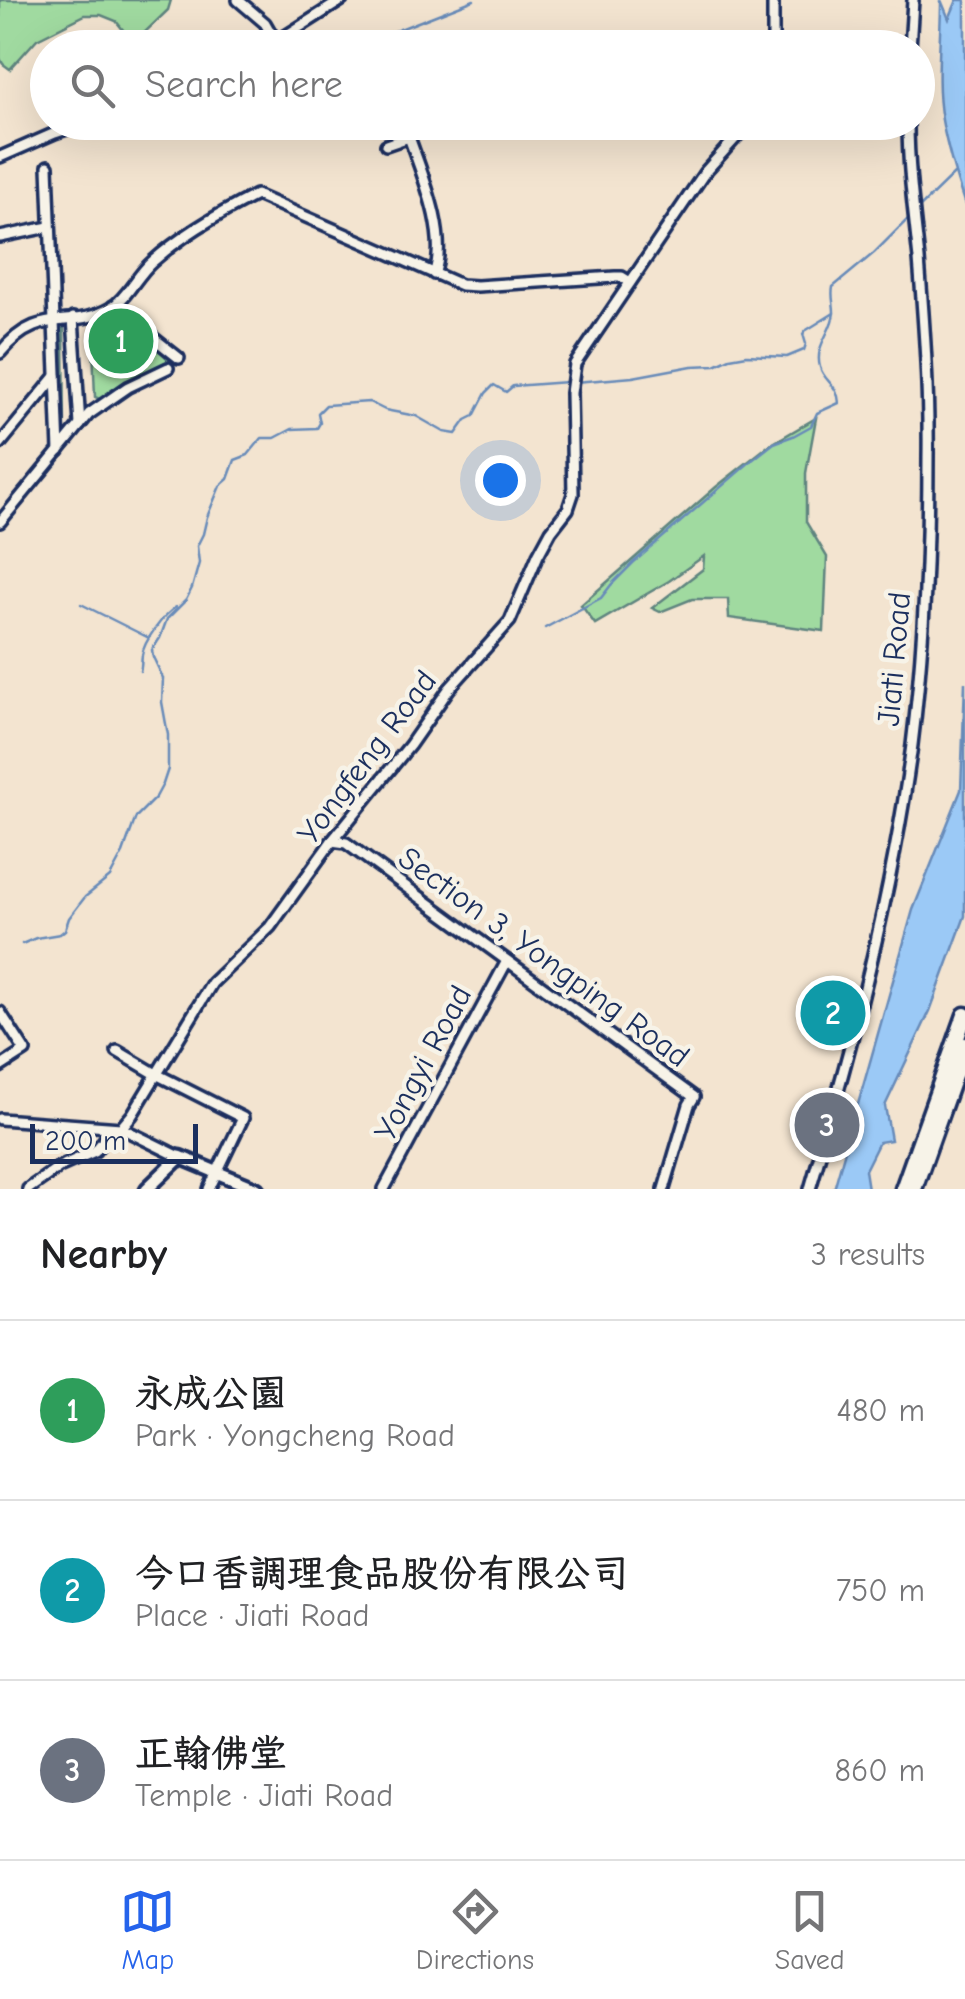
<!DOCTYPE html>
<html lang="en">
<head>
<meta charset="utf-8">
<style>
	:root { --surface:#fff; --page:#f2f2f2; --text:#202124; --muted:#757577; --line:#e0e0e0; --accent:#2563eb }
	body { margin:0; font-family:"Comic Neue","LXGW WenKai TC",sans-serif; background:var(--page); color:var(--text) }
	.scale { position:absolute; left:30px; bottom:25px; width:168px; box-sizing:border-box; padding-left:10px; border:5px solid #1b2f5e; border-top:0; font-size:28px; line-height:35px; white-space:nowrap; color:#1b2f5e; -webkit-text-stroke:8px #f7f3e8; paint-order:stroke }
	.you { position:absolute; left:500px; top:480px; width:35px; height:35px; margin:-25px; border:8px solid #fff; border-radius:50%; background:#1a73e8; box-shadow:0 0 0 15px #1a73e833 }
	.badge { display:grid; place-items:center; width:65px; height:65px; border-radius:50%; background:var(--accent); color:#fff; font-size:32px; font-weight:700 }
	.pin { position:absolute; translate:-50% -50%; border:5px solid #fff; box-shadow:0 2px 10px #0006 }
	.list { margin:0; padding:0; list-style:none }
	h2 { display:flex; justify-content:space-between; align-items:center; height:130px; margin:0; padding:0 40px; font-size:42px }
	h2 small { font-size:32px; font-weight:400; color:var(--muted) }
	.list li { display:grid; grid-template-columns:65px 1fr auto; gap:30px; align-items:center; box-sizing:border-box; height:180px; padding:0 40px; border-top:2px solid var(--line) }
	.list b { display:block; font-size:38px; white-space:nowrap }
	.list p { margin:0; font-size:32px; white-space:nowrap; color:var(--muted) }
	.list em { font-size:32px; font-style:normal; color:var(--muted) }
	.icon { flex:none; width:55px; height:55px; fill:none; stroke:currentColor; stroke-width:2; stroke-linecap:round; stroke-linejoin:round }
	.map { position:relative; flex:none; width:965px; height:1189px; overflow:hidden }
	.search { position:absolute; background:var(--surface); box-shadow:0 10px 40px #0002; left:30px; right:30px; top:30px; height:110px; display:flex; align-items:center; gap:25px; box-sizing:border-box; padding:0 35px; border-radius:55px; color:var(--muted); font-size:38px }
	.sheet { height:670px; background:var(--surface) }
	nav { display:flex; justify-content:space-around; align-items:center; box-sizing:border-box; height:140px; border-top:2px solid var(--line); background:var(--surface); font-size:28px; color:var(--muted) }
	nav a { display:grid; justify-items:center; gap:5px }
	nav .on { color:var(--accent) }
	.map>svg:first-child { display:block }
	.green { fill:#a0daa0; stroke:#5e847f; stroke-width:2.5 }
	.water { fill:#9bc9f6; stroke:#688bb9; stroke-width:2.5 }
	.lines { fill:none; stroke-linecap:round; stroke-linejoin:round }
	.stream { stroke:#688bb9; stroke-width:2.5 }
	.minor-casing { stroke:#1b2f5e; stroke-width:16 }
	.major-casing { stroke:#1b2f5e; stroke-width:19 }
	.highway-casing { stroke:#1b2f5e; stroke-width:21 }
	.minor { stroke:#f7f3e8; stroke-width:9 }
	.major { stroke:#f7f3e8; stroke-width:11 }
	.highway { stroke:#f7f3e8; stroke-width:14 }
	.labels { text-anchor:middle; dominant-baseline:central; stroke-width:9; stroke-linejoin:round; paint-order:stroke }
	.street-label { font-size:32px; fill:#1b2f5e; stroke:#f7f3e8 }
</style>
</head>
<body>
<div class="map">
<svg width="965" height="1189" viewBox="0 0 965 1189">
	<rect width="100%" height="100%" fill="#f3e4d0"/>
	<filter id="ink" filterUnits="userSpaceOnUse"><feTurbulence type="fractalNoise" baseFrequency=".01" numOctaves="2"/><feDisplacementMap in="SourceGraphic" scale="20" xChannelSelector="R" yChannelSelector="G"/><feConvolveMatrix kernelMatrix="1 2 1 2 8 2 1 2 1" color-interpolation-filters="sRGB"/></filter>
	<g filter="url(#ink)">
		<g class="green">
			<path d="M0,0h171l-3,10 -30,29 -6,2 -16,-20 -15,-6h-16l-48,24 -27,30 -7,-5 -3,-6z"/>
			<path d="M120,312l49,48 -54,29 -11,12 -9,-4 -3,-76z"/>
			<path d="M64,326l1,111 -5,7 -5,-116z"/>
			<path d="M816,418l-10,55v49l21,35 -3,74 -95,-13 -1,-19h-36l-32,13 -8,-4 51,-39 1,-13 -35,25 -74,43 -14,-19 135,-118 52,-41z"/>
		</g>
		<g class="water">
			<path d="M941,0l8,19 8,-19h8v205c-9,-27 -18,-56 -23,-85 -7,-39 -1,-80 -1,-120z"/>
			<path d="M965,682v234l-35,95 -45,95 6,34 -12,2 -14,28 3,19h-34l79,-279 48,-120z"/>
		</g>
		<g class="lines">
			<g class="stream">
				<path d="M342,48l48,-15 84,-33"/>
				<path d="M917,210l37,-36"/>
				<path d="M575,382l58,-5 59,-11 23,-1 15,-7 17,-3 40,2 17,-7 2,-6 -3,-10 2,-3 29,-18"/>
				<path d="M81,604l68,34"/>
				<path d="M545,628l56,-30 10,-13 22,-22 118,-102 23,-18 19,-7 18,-10 6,-13 22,-10c-1,-19 -15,-21 -19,-36 -6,-22 13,-36 14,-55 0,-9 -3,-15 -1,-25l41,-34 37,-37"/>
				<path d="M140,671c2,-5 1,-10 2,-16 2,-14 22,-41 34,-48"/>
				<path d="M22,944l14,-6 24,-4 5,-4 4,-12 16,-21 25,-20 13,-24 13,-36 20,-20 7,-13 5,-15v-34l-6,-33 1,-24 -10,-21 -1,-7 8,-12 7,-19 19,-19 6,-12 7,-25 -2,-17 6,-12 4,-17 13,-31 8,-7 7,-19 13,-5 14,-17h13l17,-9 25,-1 3,-5 -2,-10 8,-8 43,-3 16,8 31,6 28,16 12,2 10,-14 8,-4 12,-23 8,-8 12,7 7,-6 54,-4"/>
			</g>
			<defs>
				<g id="minor">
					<path d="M238,0l27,23 11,19"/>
					<path d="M275,48l1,-6 66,-42"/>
					<path d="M773,48v-48"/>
					<path d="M910,48l3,-48"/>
					<path d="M386,145l23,-8c13,37 40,100 25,137"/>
					<path d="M0,157l55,-24 34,-11"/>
					<path d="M48,166l11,285"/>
					<path d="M0,237l49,-10"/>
					<path d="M113,306l66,52"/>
					<path d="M73,318l7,107"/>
					<path d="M0,353c40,-49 69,-21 111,-45 17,-11 26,-33 41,-46 30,-27 68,-49 104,-67l205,90 16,1 138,-9h7l8,5"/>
					<path d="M0,444l56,-68"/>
					<path d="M0,522l89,-108 39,-27 40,-19"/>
					<path d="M332,841l14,2 348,254 -5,8 -25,84"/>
					<path d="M0,1012l25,39 -25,16"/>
					<path d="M117,1051l39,23 87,44 -34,71"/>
					<path d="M0,1119l121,9 59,29"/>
					<path d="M28,1189l31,-22 36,-16 14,-17 12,-6 11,-13 80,-132 58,-56 62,-86 78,-96 39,-56 61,-68 28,-66 13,-24 17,-22 5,-15 -2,-101 4,-29 130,-192 45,-50"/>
					<path d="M384,1189l123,-228"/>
					<path d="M810,1189c43,-146 82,-294 102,-444 12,-96 16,-193 16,-289 1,-66 -4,-132 -9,-197 -5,-46 -11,-91 -11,-137"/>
				</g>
				<path id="major" d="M147,1189l33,-32 77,32"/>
				<g id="highway">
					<path d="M903,1189l62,-174"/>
					<path d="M914,1189l51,-144"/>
				</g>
			</defs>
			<use href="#minor" class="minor-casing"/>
			<use href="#major" class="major-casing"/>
			<use href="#highway" class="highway-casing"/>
			<use href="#minor" class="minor"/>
			<use href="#major" class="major"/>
			<use href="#highway" class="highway"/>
		</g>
	</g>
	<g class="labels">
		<g class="street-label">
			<text transform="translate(894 659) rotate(-85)">Jiati Road</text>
			<text transform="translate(367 757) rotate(-53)">Yongfeng Road</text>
			<text transform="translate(544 957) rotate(36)">Section 3, Yongping Road</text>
			<text transform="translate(423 1063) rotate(-62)">Yongyi Road</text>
		</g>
	</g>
</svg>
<div class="scale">200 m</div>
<div class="you"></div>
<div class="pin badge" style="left:121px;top:341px;background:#2e9e5b">1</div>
<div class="pin badge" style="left:833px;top:1013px;background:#0f9aa8">2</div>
<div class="pin badge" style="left:827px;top:1125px;background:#6b7280">3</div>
<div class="search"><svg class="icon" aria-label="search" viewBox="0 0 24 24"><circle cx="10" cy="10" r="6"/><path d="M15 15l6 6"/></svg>Search here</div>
</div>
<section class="sheet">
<h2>Nearby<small>3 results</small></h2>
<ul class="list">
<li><span class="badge" style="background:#2e9e5b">1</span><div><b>永成公園</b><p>Park · Yongcheng Road</p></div><em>480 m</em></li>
<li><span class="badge" style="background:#0f9aa8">2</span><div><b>今口香調理食品股份有限公司</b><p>Place · Jiati Road</p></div><em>750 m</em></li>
<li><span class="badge" style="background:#6b7280">3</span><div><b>正翰佛堂</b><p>Temple · Jiati Road</p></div><em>860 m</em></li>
</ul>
</section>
<nav>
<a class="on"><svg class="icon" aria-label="map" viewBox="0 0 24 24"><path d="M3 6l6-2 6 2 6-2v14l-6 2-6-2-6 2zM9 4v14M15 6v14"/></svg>Map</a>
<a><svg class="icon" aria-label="directions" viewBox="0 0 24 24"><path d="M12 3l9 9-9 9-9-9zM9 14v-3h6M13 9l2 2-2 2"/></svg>Directions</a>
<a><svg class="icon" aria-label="saved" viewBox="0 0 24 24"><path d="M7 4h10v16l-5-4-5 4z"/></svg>Saved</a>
</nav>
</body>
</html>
